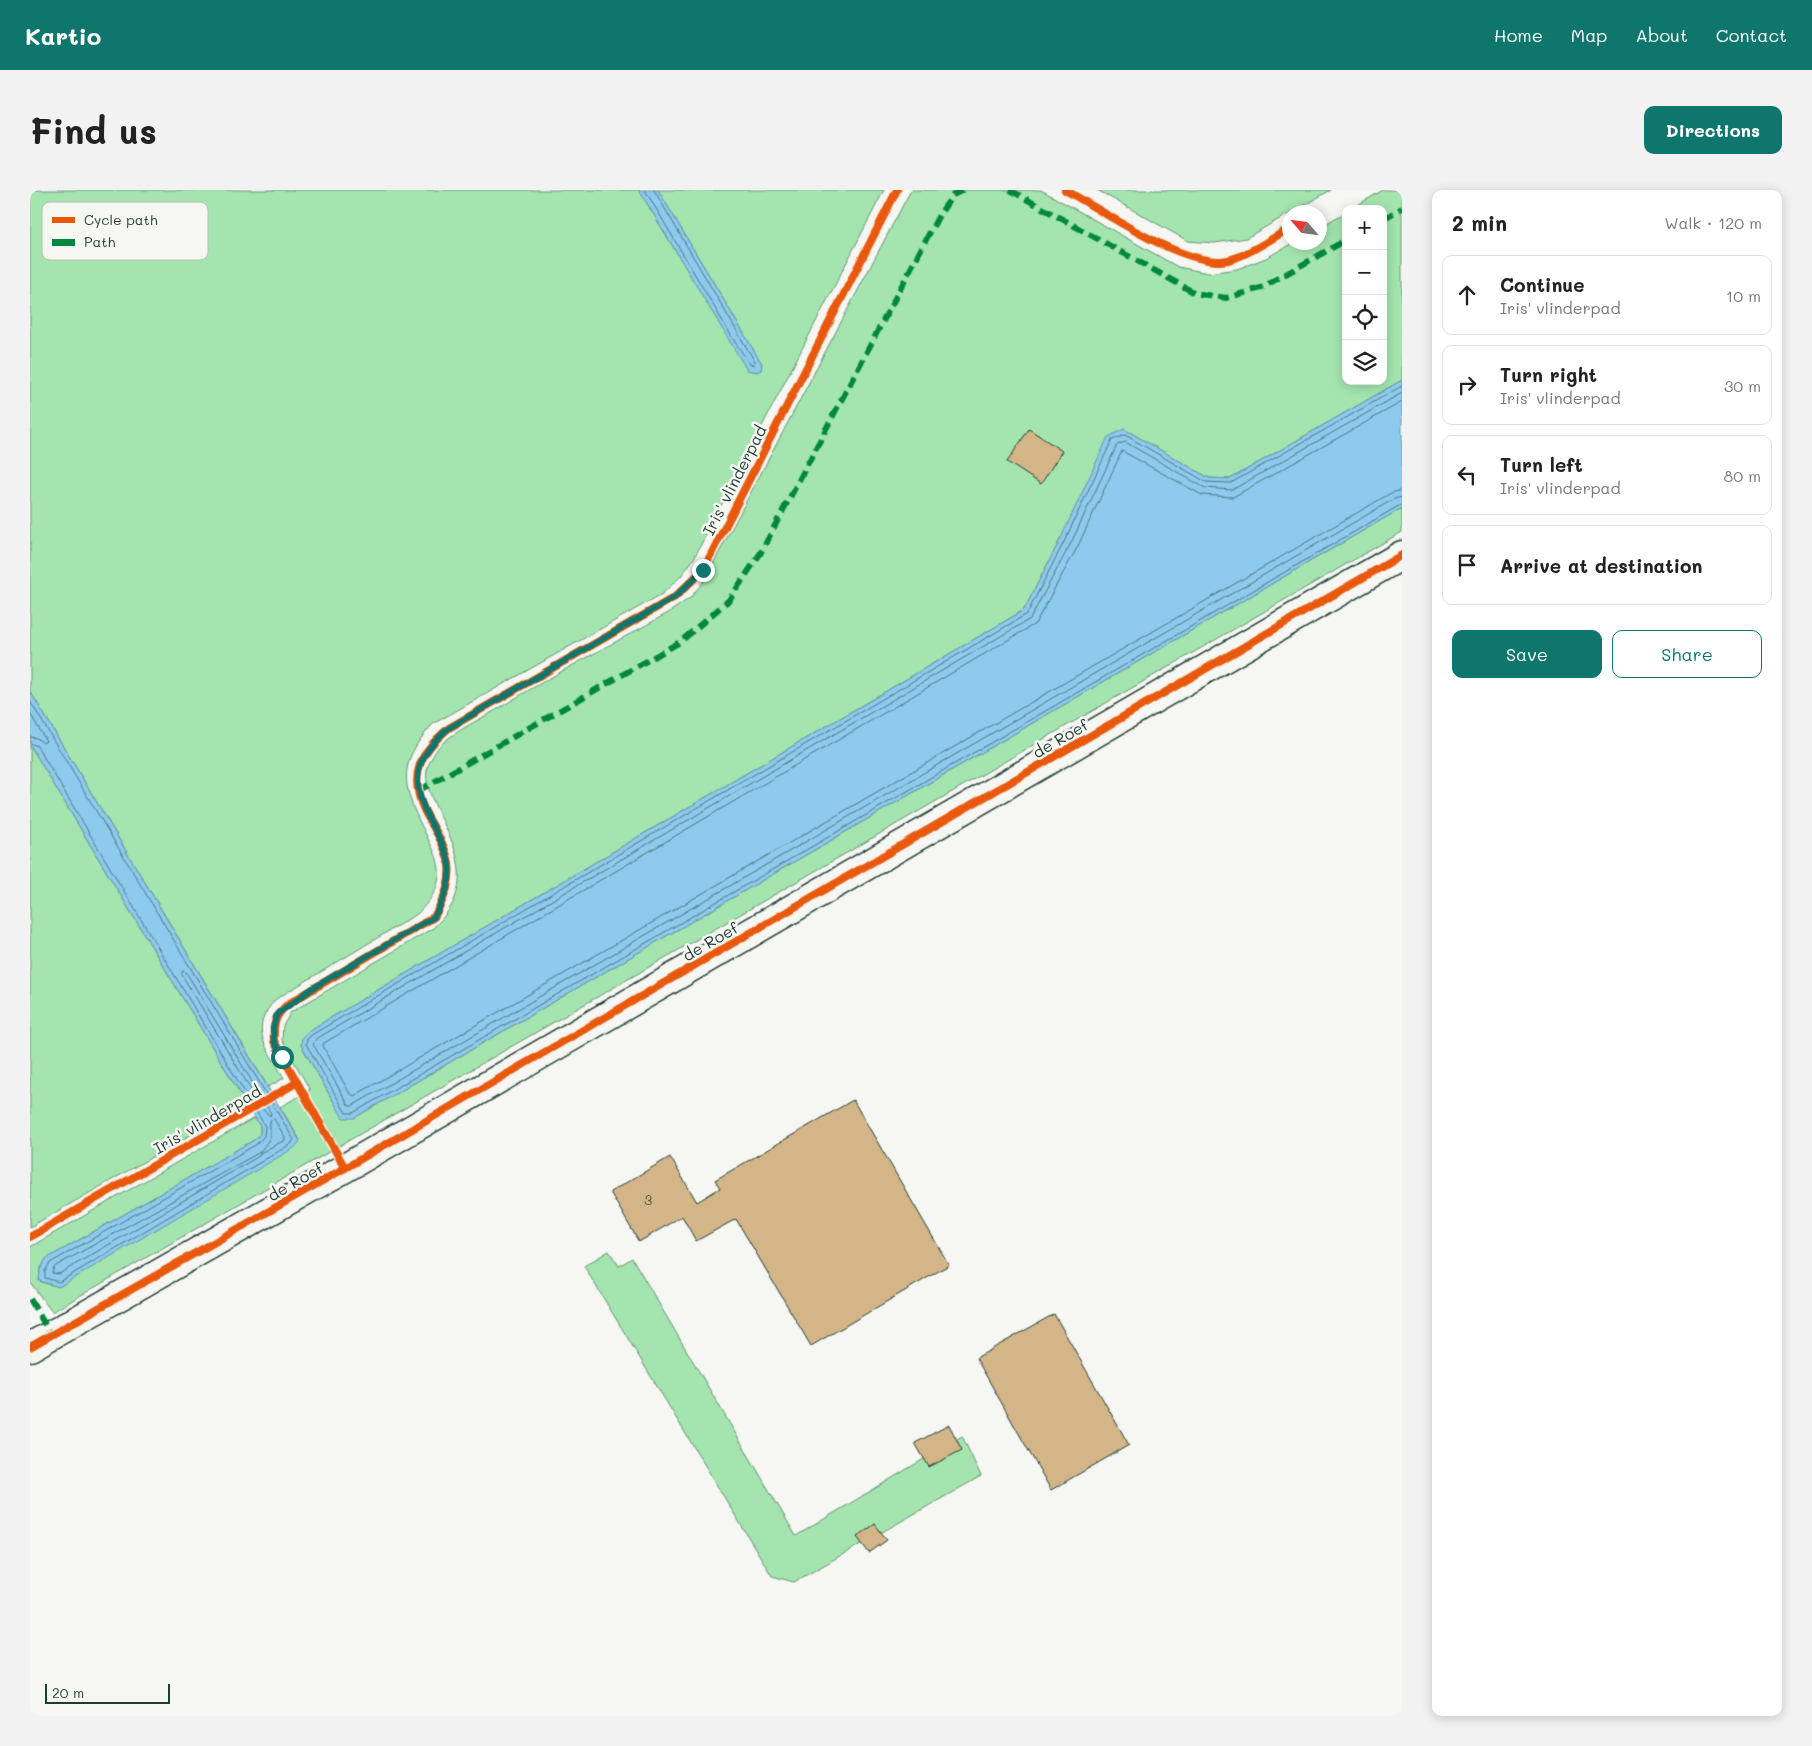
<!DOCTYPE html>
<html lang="en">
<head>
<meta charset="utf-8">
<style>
	:root { --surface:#fff; --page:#f2f2f2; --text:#222; --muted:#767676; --line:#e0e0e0; --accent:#0f766e }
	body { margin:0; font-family:Mali,sans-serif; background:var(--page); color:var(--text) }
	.controls { position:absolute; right:15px; top:15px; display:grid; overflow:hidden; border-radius:10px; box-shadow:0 2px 12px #0003 }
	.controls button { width:45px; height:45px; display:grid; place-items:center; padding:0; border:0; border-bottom:1px solid var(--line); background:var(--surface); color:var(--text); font:25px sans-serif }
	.compass { position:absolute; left:1252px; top:15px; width:45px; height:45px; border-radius:50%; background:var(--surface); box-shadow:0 2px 12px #0003; rotate:298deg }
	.scale { position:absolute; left:15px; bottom:12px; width:125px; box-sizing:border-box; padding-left:5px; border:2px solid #1f3d34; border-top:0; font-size:14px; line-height:18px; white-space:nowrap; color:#1f3d34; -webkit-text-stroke:4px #f6f6f2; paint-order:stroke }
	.stop { position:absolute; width:15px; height:15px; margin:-11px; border:4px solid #0f766e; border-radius:50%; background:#fff }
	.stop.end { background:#0f766e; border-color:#fff; box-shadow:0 1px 5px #0008 }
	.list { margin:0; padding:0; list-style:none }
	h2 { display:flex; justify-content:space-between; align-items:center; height:65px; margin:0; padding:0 20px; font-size:21px }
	h2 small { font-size:16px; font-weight:400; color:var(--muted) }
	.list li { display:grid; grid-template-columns:32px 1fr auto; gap:15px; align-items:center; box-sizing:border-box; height:80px; margin:0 10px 10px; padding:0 10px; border:1px solid var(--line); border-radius:10px }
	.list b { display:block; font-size:19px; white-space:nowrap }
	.list p { margin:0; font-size:16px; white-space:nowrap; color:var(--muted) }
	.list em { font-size:16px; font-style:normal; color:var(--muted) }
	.actions { display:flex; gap:10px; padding:15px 20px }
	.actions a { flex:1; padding:11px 0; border:1px solid var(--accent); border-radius:10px; text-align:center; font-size:18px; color:var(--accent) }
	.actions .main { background:var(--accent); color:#fff }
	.icon { flex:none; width:28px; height:28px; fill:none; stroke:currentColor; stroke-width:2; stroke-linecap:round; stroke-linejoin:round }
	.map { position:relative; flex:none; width:1372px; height:1526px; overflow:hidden; border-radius:10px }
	header { display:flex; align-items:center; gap:30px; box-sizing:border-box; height:70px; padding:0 25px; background:var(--accent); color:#fff }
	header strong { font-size:24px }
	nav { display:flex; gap:28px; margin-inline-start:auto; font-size:18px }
	.intro { display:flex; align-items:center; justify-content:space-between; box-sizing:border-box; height:120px; padding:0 30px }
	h1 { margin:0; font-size:35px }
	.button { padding:12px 22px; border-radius:10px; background:var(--accent); color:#fff; font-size:18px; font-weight:700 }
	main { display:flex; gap:30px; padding:0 30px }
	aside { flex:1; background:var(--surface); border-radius:10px; box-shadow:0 2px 12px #0003 }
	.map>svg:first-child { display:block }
	.green { fill:#a4e5af; stroke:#629172 }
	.water { fill:#8ecaee; stroke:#6292a4 }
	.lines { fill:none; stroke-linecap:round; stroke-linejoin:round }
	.shore { stroke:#4b757e; stroke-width:1 }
	.building { fill:#d3b587; stroke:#1f3d34 }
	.secondary-casing { stroke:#1f3d34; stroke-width:31 }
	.secondary { stroke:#f6f6f2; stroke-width:28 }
	.quiet { stroke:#00873e; stroke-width:6; stroke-dasharray:12 6; stroke-linecap:butt }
	.cycleway-casing { stroke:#f6f6f2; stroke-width:11 }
	.cycleway { stroke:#e8590c; stroke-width:8 }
	.route { stroke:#0f766e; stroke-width:6 }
	.labels { text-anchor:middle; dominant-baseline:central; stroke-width:5; stroke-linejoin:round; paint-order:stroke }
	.number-label { font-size:14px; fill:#4c5b49 }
	.street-label { font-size:16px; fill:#1f3d34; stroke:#f6f6f2 }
	.key { fill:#f6f6f2; stroke:#b6beb9; stroke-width:1 }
	.key-label { font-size:14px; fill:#1f3d34 }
</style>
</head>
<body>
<header>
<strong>Kartio</strong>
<nav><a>Home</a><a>Map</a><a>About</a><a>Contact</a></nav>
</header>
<div class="intro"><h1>Find us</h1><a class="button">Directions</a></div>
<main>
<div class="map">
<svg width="1372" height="1526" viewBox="0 0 1372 1526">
	<rect width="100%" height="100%" fill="#f6f6f2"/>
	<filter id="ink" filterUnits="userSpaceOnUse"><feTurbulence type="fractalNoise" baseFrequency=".02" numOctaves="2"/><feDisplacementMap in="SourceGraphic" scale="10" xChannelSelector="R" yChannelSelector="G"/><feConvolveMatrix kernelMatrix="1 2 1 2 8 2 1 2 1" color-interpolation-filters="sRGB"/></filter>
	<g filter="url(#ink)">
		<g class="green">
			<path d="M0,0h609l108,179 10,3 5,-8 -104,-174h226l-190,368 -12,17 -20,19 -229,130c-41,44 -28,68 -5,115 5,9 11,22 11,32 1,18 -11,32 -22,43l-141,85c-29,31 -9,48 8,79l-16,9 -238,-396z"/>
			<path d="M881,0h130l137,77 30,6 29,-4 29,-11 27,-15 27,-1v-15l26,-15v169h37v-172h-32l32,-19h19v190l-172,99 -21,-1 -85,-49 -63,109 -37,72 -714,420 -9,15 32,56 21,17 1048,-610v24l-1350,780 -22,-30v-35l224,-129 6,8v8l-6,6 -208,119 -6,11 -1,11 12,4 249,-145 -20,-33 30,-17 -28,-50 1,-14 8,-14 142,-84c69,-62 -22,-125 -4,-164 3,-7 9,-18 15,-22 15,-13 35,-22 52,-32 56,-35 115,-65 172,-97l22,-15 14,-17z"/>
			<path d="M1067,0h234l-85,48 -31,5 -27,-2z"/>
			<path d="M0,555l216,358 -216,124z"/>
			<path d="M579,1061l10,15 13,-8 164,278 166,-100 19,40 -187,106 -22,-6 -188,-310z"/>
		</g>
		<g class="water">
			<path d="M609,0h19l104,174 -1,6 -4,2 -10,-2z"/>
			<path d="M1372,190v128l-1048,610h-11l-42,-73 1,-8 8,-7 714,-420 37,-72 47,-101 16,-8 85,49 21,1z"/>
			<path d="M0,501l270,450 -6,7 -235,139 -20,-6 1,-11 6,-11 208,-119 6,-6v-8l-230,-381z"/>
		</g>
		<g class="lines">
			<g class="shore">
				<path d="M615,0l90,152 15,22 4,1 1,-3 -101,-172"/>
				<path d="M1372,196l-171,97 -25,-1 -81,-47 -13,5 -47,100 -38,74 -714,420 -6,5 -1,5 40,69h7l1049,-609"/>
				<path d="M1372,203l-170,97 -27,-2 -80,-46 -8,3 -46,98 -41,76 -714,420 -3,5 36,62h3l1042,-607 8,-2"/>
				<path d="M1372,212l-169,95 -31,-2 -80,-44 -44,95 -43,78 -711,419 -1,3 26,46 5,4 1037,-603 11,-3"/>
				<path d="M0,511l264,439 -3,4 -232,138 -14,-4v-7l5,-8 207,-119 7,-8 1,-10 -228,-380 -7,-3"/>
				<path d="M0,523l16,28 -3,2 -6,-5 -7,-1"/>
				<path d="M153,781l3,1 85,141 -1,3 -6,-5 -82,-136z"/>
				<path d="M244,929l11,18v3l-25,13 -1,3 -200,118 -7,-1 2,-6 206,-115 10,-14v-17z"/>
			</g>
		</g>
		<g class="building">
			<path d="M999,239l33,22 -21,33 -34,-22z"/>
			<path d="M823,910l96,165 -138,81 -75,-127 -40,22 -14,-25 -43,26 -29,-50 60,-35 27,45 23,-14 -5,-8z"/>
			<path d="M1024,1124l75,131 -78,45 -75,-132z"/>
			<path d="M919,1235l13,25 -33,17 -14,-24z"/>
			<path d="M845,1334l12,16 -18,13 -12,-16z"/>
		</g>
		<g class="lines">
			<defs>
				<path id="secondary" d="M0,1157l315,-179 1057,-613"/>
			</defs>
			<use href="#secondary" class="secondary-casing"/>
			<use href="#secondary" class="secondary"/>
			<g class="quiet">
				<path d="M980,0l185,103 31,5 35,-10 85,-48"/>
				<path d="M1353,29l19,-11"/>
				<path d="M388,601l262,-149 49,-42 31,-46 179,-339 14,-20 10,-5"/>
				<path d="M0,1109l21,36"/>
			</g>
			<defs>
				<g id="cycleway">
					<path d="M1035,0c38,21 121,79 163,70 17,-3 46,-23 62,-32"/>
					<path d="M315,978l-71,-127c-1,-17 1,-26 14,-37l146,-87c10,-18 19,-37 14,-58 -4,-17 -16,-33 -24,-49 -16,-36 -3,-59 25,-82l226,-131 28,-27 194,-380"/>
					<path d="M0,1047l266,-154"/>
					<path d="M0,1157l315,-179 1057,-613"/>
				</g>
			</defs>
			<use href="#cycleway" class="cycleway-casing"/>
			<use href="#cycleway" class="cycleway"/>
		</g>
	</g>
	<g class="lines" filter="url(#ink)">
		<path class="route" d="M252,867l-8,-16 -1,-13 4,-14 36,-26 121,-71c10,-18 19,-37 14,-58 -3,-13 -12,-27 -18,-38 -21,-40 -15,-65 19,-93l226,-131 28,-27"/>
	</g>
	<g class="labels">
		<g class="number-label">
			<text x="618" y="1009">3</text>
		</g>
		<g class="street-label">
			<text transform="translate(704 290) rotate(-63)">Iris' vlinderpad</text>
			<text transform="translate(1030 548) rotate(-30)">de Roef</text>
			<text transform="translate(680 751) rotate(-30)">de Roef</text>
			<text transform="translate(177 929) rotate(-30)">Iris' vlinderpad</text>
			<text transform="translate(265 991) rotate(-30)">de Roef</text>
		</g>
	</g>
	<rect x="12" y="12" width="166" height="58" rx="8" class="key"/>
	<rect x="22" y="27" width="23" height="6" fill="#e8590c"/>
	<rect x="22" y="49" width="23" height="7" fill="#00873e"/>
	<g class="key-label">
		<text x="54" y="35">Cycle path</text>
		<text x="54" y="57">Path</text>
	</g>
</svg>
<div class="controls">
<button>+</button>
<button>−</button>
<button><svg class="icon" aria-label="locate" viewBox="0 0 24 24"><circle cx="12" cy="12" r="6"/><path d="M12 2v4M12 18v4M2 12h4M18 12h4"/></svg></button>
<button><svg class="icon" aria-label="layers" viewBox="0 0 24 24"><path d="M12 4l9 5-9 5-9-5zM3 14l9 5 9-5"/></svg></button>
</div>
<svg class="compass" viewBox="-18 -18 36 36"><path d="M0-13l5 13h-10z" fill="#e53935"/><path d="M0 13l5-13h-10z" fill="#767676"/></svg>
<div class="scale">20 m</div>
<div class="stop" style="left:252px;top:867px"></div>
<div class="stop end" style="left:673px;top:380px"></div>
</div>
<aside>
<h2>2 min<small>Walk · 120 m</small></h2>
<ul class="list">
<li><svg class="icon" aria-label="ahead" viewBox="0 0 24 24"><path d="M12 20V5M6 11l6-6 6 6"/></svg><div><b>Continue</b><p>Iris' vlinderpad</p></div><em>10 m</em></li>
<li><svg class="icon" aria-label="right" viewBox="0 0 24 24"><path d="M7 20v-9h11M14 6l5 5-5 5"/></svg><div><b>Turn right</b><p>Iris' vlinderpad</p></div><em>30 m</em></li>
<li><svg class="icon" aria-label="left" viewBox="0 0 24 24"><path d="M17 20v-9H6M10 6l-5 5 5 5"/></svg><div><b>Turn left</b><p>Iris' vlinderpad</p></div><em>80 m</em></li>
<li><svg class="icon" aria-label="arrive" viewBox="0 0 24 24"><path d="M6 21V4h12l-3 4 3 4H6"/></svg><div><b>Arrive at destination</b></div></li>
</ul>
<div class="actions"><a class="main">Save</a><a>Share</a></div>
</aside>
</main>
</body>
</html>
